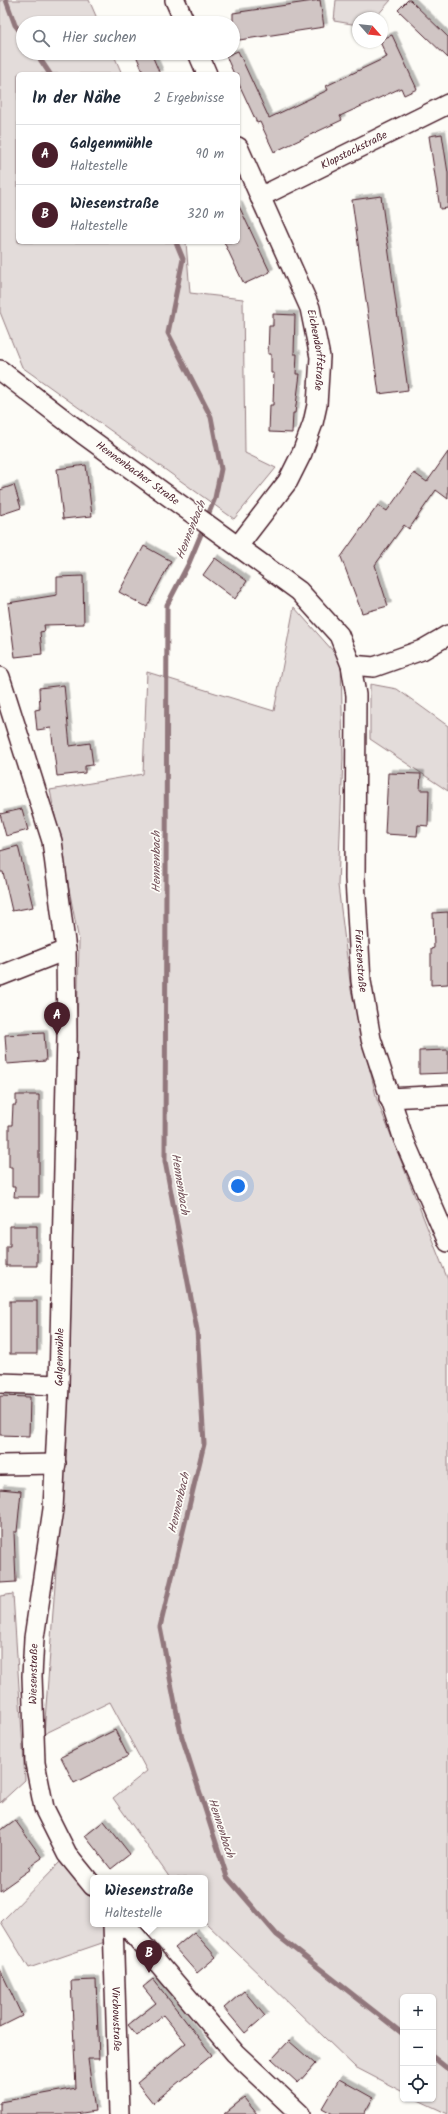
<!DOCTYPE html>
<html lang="de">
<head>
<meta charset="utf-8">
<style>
	:root { --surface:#fff; --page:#f6f6f7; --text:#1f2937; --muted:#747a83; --line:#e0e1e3; --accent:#4a1f2b }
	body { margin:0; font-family:Kalam,sans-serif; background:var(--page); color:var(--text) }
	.controls { position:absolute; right:12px; bottom:12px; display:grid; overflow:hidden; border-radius:6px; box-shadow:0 1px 3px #0004 }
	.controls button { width:36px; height:36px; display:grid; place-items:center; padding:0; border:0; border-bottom:1px solid var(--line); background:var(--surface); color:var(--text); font:20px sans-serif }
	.compass { position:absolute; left:352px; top:12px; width:36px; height:36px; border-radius:50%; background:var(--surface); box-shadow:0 1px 3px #0004; rotate:117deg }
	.you { position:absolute; left:238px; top:1186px; width:14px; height:14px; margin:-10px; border:3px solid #fff; border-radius:50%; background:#1a73e8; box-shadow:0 0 0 6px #1a73e833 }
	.badge { display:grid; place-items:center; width:26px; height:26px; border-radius:50%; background:var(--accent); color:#fff; font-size:13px; font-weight:700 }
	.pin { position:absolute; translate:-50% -33px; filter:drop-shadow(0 1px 2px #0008) }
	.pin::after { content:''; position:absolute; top:21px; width:14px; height:12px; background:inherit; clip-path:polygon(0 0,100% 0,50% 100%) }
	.popup { position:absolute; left:90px; top:1875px; width:118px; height:52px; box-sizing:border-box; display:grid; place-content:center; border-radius:6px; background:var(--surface); filter:drop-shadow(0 1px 3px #0005); font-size:13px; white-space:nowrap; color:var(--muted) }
	.popup b { font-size:15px; color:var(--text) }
	.popup::after { content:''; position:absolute; left:50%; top:100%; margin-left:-8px; border:8px solid transparent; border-top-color:var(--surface) }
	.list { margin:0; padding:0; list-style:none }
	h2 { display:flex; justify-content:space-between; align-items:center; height:52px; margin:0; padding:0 16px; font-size:17px }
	h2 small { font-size:13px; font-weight:400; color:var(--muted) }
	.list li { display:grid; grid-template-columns:26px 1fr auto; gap:12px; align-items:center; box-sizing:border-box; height:60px; padding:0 16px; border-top:1px solid var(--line) }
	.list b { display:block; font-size:15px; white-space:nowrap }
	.list p { margin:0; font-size:13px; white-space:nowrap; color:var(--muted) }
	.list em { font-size:13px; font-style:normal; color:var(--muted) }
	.icon { flex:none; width:22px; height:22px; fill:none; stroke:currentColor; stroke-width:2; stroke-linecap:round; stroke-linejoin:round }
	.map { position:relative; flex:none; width:448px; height:2114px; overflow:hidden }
	.search { position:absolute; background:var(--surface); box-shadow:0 1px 3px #0004; left:16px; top:16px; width:224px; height:44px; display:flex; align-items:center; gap:10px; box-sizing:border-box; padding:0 14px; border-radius:22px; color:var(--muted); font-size:15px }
	.panel { position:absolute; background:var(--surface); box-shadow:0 1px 3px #0004; left:16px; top:72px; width:224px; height:172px; border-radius:6px }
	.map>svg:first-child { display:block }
	.green { fill:#e3dcda; stroke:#967e82 }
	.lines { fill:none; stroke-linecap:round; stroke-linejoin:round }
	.stream { stroke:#91777b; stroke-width:5 }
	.building { fill:#d0c5c4; stroke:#4a1f2b; filter:url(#shadow) }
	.minor-casing { stroke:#4a1f2b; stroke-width:22 }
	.minor { stroke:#fdfcf7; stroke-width:19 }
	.labels { text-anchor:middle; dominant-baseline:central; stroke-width:3.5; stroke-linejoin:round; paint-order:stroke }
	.street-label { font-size:11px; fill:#4a1f2b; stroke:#fdfcf7 }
	.water-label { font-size:12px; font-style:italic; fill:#73525a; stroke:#fdfcf7 }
</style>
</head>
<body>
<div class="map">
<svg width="448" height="2114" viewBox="0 0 448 2114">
	<defs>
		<filter id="shadow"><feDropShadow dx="3.5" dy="-3.5" stdDeviation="0" flood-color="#0004"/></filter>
	</defs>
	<rect width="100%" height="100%" fill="#fdfcf7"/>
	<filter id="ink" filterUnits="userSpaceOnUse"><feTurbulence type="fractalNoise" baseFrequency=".025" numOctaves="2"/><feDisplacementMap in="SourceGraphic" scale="8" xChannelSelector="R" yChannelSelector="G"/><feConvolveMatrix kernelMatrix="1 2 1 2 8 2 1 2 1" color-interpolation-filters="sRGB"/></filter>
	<g filter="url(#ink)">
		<g class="green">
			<path d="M0,0h89l10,23h-76v30h90l9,21h-104v168h168l4,51 53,6 2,154 31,15 -42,51 -212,-152 -22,-55z"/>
			<path d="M336,0h55l-16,18h-17v7l-24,-4z"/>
			<path d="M294,607l47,53 2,98 -5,127 13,105 26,110 71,180v834l-32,-15h17v-102h-30v95l-48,-25 -150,-145v-44h-35l-57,-80 34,-27 -37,-69 -66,32 25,-340 10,-453 -29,-151 93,-16 4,-102 127,39z"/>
			<path d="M370,684l27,5 51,37v65l-78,-52z"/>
			<path d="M13,1594l12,186 -25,23v-207z"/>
			<path d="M63,1859l30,38v27h13l-1,18 -76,26 -28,-46z"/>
		</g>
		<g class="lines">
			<g class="stream">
				<path d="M6,0l9,25 8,10"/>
				<path d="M36,53l14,21"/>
				<path d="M176,242l7,17 -15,74 43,84 10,52 -6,29 -9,22"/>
				<path d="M204,527l-15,36 -22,42 -2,556 32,169 7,114 -44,183 21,107 46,143 50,58 126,99"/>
				<path d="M433,2057l15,12"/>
			</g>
		</g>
		<g class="building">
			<path d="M320,0l4,27 -91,14v-28z"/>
			<path d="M408,0h2l38,37v21l-50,-48z"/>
			<path d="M392,35l25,54 -13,6 -3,-7 -61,28 2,4 -68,32 -14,-30 -3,1 -19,-41v-8h-4l-8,-18 12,-5 31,67 59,-28 -2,-4 61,-29 -7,-15h2v-3z"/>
			<path d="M135,53h16l9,21h-16z"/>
			<path d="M442,134l6,39v35l-8,1 -11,-73z"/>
			<path d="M381,196l27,194 -29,4 -27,-194z"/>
			<path d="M238,204l32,68 -26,12 -20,-42h14z"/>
			<path d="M273,314l22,1 -1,39h3l-1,20h4l-5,39h-2l-1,20 -23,-1 1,-27h3l1,-32h-3v-19h-3l1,-28h4z"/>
			<path d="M448,452v47l-12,-9 -27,39 -5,-4 -29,40 13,41 -26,7 -21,-56 37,-52 9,6 27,-38 13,9z"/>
			<path d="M86,465l6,51 -29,3 -6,-50z"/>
			<path d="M14,485l7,23 -21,7v-25z"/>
			<path d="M144,546l27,15 -24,46 -28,-15z"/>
			<path d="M215,558l32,23 -12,18 -32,-24z"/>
			<path d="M83,576l1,48 -40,1 1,6 -5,1 2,22 -27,3 -7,-54 49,-8v-18z"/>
			<path d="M64,685l6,61 20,-3 3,22 -8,1v7l-28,3 -6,-48 -14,2 -2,-20 5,-1 -1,-21z"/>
			<path d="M388,773l33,1 -1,16h9l-1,36 -10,-1 -1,11 -32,-2z"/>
			<path d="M22,809l6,21 -22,6 -6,-22z"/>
			<path d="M18,846l15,61 -21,4 -9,-39h-3v-21z"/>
			<path d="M448,912v72l-17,1v-36l3,-1 -1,-35z"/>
			<path d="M44,1033l2,28 -39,3 -2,-29z"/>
			<path d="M448,1050v23l-29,1v-23z"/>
			<path d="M16,1095h23v102h-25l1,-10h-3v-20h-3v-42h3l1,-20h3z"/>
			<path d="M10,1226h27v40h-31v-20h4z"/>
			<rect x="10" y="1301" width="27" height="53"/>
			<path d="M0,1396l30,1 -1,39 -29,-1z"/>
			<path d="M0,1489l21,2 -4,41h-3l2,50 -16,1z"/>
			<path d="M115,1730l13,26 -54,27 -13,-26z"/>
			<path d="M15,1820l27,38 -13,9 2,2 -31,22v-60z"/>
			<path d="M104,1821l26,33 -19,15 -26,-33z"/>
			<path d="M194,1932l22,25 -19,16 -22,-25z"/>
			<path d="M0,1969l22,47 -22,11z"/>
			<path d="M153,1979l59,76 -59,48 -16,-20 49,-40 -23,-28 -26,21 -9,-11 28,-22 -13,-16z"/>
			<path d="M96,1980l3,79h-11l7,52 -19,3h-76v-12l76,-14 -5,-107z"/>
			<path d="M244,1991l21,25 -20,17 -21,-25z"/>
			<path d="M289,2041l26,23 -17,19 -26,-24z"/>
			<path d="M339,2079l34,19 -9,16h-31l-11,-6z"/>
			<path d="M244,2098l13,16h-33z"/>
		</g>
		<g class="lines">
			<defs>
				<g id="minor">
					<path d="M175,0l10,23"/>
					<path d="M198,53l9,21"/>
					<path id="s1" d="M238,147l72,161 10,49 -3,48 -4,18 -11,30 -14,28 -50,65"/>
					<path id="s2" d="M260,197l188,-93"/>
					<path id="s3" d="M0,370l83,64 216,157 40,44 12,30 5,30 -1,184 6,102 10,58 33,101 44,102"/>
					<path d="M351,665l23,2 48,-17 26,-15"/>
					<path d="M0,677l52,164 14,109 1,86 -8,349 -6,124 -19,129 -2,38 3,87 9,45 23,46 26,32"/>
					<path d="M0,976l66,-26"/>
					<path d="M389,1098l59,-3"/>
					<path d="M0,1383l59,2"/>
					<path d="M0,1465l56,-1"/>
					<path id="s4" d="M113,1924l6,190"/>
					<path d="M125,1924l110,129 65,61"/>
				</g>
			</defs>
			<use href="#minor" class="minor-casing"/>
			<use href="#minor" class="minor"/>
		</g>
	</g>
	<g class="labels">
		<g class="street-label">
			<text stroke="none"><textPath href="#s2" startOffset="105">Klopstockstraße</textPath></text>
			<text stroke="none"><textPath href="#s1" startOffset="219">Eichendorffstraße</textPath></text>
			<text stroke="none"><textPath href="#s3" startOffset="172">Hennenbacher Straße</textPath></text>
			<text stroke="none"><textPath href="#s3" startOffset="760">Fürstenstraße</textPath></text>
			<text transform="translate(60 1357) rotate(-89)">Galgenmühle</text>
			<text transform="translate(34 1674) rotate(-89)">Wiesenstraße</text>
			<text stroke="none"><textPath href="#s4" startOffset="95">Virchowstraße</textPath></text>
		</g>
		<g class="water-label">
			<text transform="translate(191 530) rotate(-68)">Hennenbach</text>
			<text transform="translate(156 862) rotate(-90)">Hennenbach</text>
			<text transform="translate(180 1184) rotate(81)">Hennenbach</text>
			<text transform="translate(179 1503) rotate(-77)">Hennenbach</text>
			<text transform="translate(221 1828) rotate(72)">Hennenbach</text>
		</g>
	</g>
</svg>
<div class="controls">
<button>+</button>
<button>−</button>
<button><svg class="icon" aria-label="locate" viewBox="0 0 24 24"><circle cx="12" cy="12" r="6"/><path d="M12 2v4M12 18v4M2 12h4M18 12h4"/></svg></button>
</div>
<svg class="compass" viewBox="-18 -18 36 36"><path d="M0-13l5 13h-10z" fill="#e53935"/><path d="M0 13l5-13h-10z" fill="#747a83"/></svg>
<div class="you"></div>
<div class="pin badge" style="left:57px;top:1035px">A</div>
<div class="pin badge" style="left:149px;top:1973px">B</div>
<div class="popup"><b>Wiesenstraße</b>Haltestelle</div>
<div class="search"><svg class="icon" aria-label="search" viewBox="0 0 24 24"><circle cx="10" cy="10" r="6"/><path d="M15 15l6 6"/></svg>Hier suchen</div>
<section class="panel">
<h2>In der Nähe<small>2 Ergebnisse</small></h2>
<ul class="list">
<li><span class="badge">A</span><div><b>Galgenmühle</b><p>Haltestelle</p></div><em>90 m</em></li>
<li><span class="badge">B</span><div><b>Wiesenstraße</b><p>Haltestelle</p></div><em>320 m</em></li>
</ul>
</section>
</div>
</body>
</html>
